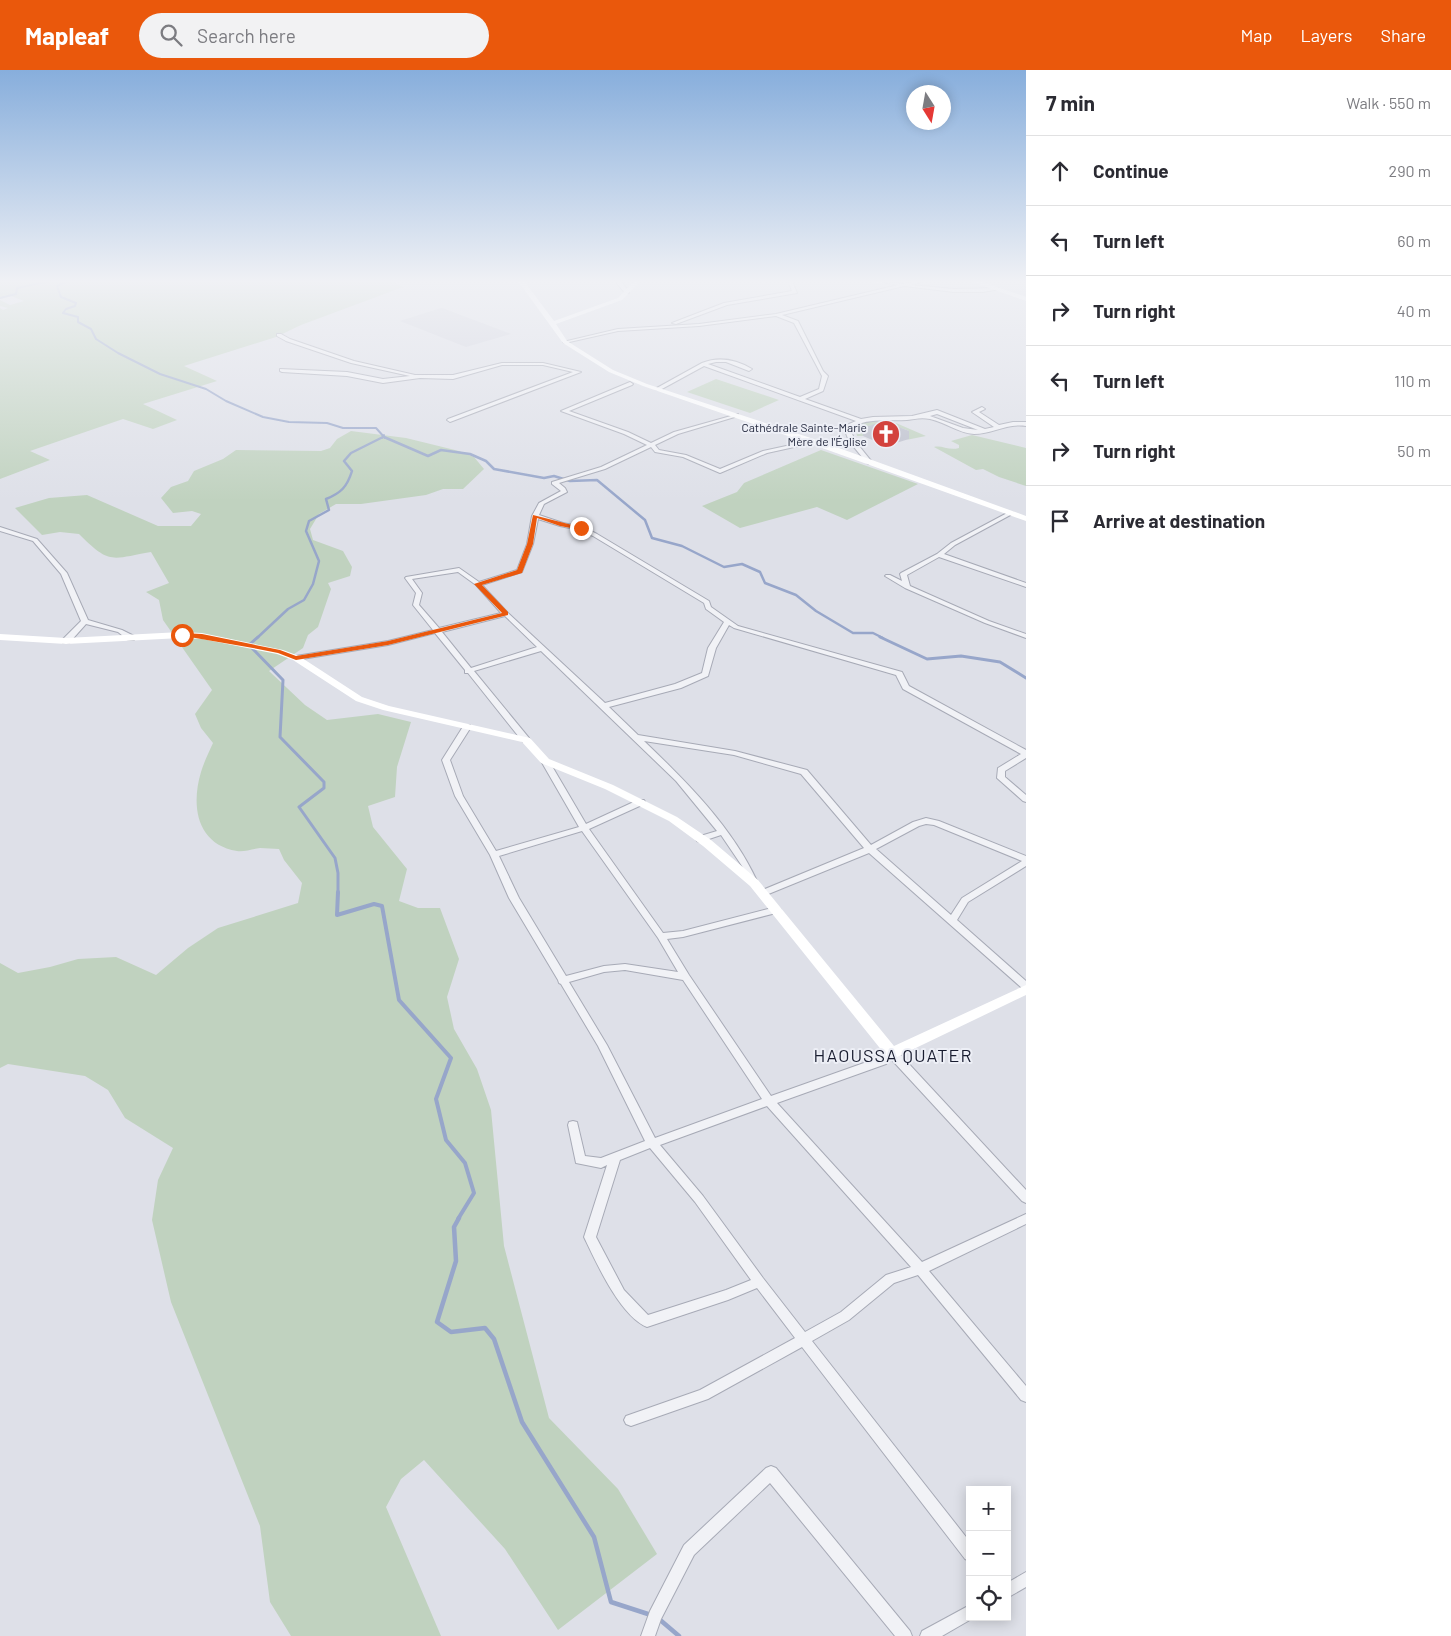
<!DOCTYPE html>
<html lang="en">
<head>
<meta charset="utf-8">
<style>
	:root { --surface:#fff; --page:#f2f2f3; --text:#2b2b33; --muted:#7c7c81; --line:#e1e1e2; --accent:#ea580c }
	body { margin:0; font-family:Barlow,sans-serif; background:var(--page); color:var(--text) }
	.controls { position:absolute; right:15px; bottom:15px; display:grid; overflow:hidden; border-radius:0px; box-shadow:0 2px 12px #0003 }
	.controls button { width:45px; height:45px; display:grid; place-items:center; padding:0; border:0; border-bottom:1px solid var(--line); background:var(--surface); color:var(--text); font:25px sans-serif }
	.compass { position:absolute; left:906px; top:15px; width:45px; height:45px; border-radius:50%; background:var(--surface); box-shadow:0 2px 12px #0003; rotate:169deg }
	.stop { position:absolute; width:15px; height:15px; margin:-11px; border:4px solid #ea580c; border-radius:50%; background:#fff }
	.stop.end { background:#ea580c; border-color:#fff; box-shadow:0 1px 5px #0008 }
	.list { margin:0; padding:0; list-style:none }
	h2 { display:flex; justify-content:space-between; align-items:center; height:65px; margin:0; padding:0 20px; font-size:21px }
	h2 small { font-size:16px; font-weight:400; color:var(--muted) }
	.list li { display:grid; grid-template-columns:32px 1fr auto; gap:15px; align-items:center; box-sizing:border-box; height:70px; padding:0 20px; border-top:1px solid var(--line) }
	.list b { display:block; font-size:19px; white-space:nowrap }
	.list em { font-size:16px; font-style:normal; color:var(--muted) }
	.icon { flex:none; width:28px; height:28px; fill:none; stroke:currentColor; stroke-width:2; stroke-linecap:round; stroke-linejoin:round }
	.map { position:relative; flex:none; width:1026px; height:1566px; overflow:hidden }
	header { display:flex; align-items:center; gap:30px; box-sizing:border-box; height:70px; padding:0 25px; background:var(--accent); color:#fff }
	header strong { font-size:24px }
	nav { display:flex; gap:28px; margin-inline-start:auto; font-size:18px }
	.search { width:350px; height:45px; background:var(--page); display:flex; align-items:center; gap:12px; box-sizing:border-box; padding:0 18px; border-radius:28px; color:var(--muted); font-size:19px }
	main { display:flex }
	aside { flex:1; background:var(--surface) }
	.map>svg:first-child { display:block }
	.built { fill:#d0d2dd }
	.green { fill:#c0d2bf }
	.lines { fill:none; stroke-linecap:round; stroke-linejoin:round }
	.stream-far4 { stroke:#97a6ca; stroke-width:2 }
	.stream-far3 { stroke:#97a6ca; stroke-width:2.5 }
	.stream-far2 { stroke:#97a6ca; stroke-width:3 }
	.stream-far1 { stroke:#97a6ca; stroke-width:4 }
	.stream { stroke:#97a6ca; stroke-width:4.5 }
	.building { fill:#bbbecb }
	.street-casing { stroke:#a7aab6; stroke-width:2 }
	.street { fill:#f1f2f6; fill-rule:evenodd }
	.secondary { fill:#fff; fill-rule:evenodd }
	.route { fill:#ea580c }
	.labels { text-anchor:middle; dominant-baseline:central; stroke-width:4; stroke-linejoin:round; paint-order:stroke }
	.far-poi-label { font-size:12px; fill:#262b40; stroke:#edeff6; text-anchor:end }
	.quarter-label { font-size:18px; letter-spacing:1px; fill:#191d30; stroke:#edeff6 }
</style>
</head>
<body>
<header>
<strong>Mapleaf</strong>
<div class="search"><svg class="icon" aria-label="search" viewBox="0 0 24 24"><circle cx="10" cy="10" r="6"/><path d="M15 15l6 6"/></svg>Search here</div>
<nav><a>Map</a><a>Layers</a><a>Share</a></nav>
</header>
<main>
<div class="map">
<svg width="1026" height="1566" viewBox="0 0 1026 1566">
	<rect width="100%" height="100%" fill="#dee0e8"/>
	<path class="built" d="M441,238h1l69,26 -45,13 -66,-26z"/>
	<g class="green">
		<path d="M0,211h392l11,6 -102,38 -25,12 -92,29 33,15 -74,23 34,16 -24,9 -30,-10 -93,32 20,9 -50,19v-171l3,2 5,-2 -8,-2v-6l10,5 14,-4 -13,-5 -11,3z"/>
		<path d="M716,309l63,21 -29,13 -63,-21z"/>
		<path d="M867,351l29,2 30,13 -20,4 3,-1v-8c-17,-7 -29,-9 -47,-3l1,8h-6l-2,-11z"/>
		<path d="M351,361l55,7 53,13 15,6 10,12 -21,20h-20l-17,6 -65,9h-25l-17,10 -9,15 3,11 30,11 9,16 -2,9 -22,7 3,6 -13,38 -10,8 -5,13 -34,23 36,34 22,15 51,-6 33,8 -14,45 -2,30 -27,9 5,21 34,42 -8,32 19,7h22l19,51 -12,38 7,32 23,40 14,41 13,136 45,172 69,71 39,65 -99,76 -53,-81 -81,-89 -23,19 -15,28 55,129h-150l-21,-34 -10,-76 -89,-224 -19,-82 6,-40 15,-32 -48,-30 -17,-28 -23,-14 -77,-12 -8,4v-105l18,10 32,-6 28,-8 38,-2 40,18 32,-27 30,-20 80,-25 4,-20 -18,-23 -5,-11c-6,0 -13,-1 -19,-1 -8,1 -16,4 -23,3 -41,-7 -46,-46 -36,-79 3,-10 8,-20 12,-29l-12,-15 -6,-14 17,-24 -49,-70 -4,-20 -13,-8 23,-9 -18,-31c-40,7 -41,13 -72,-18l-19,-2 -18,3 -27,-27 34,-10 38,-3 71,31h33l10,-12 -9,-3 -19,2 -12,-15 10,-11 17,-6 6,-10 29,-12 13,-9 85,1 9,-3 7,-9z"/>
		<path d="M972,365l54,13v38l-27,-9 -16,-8 -7,1 -42,-23c8,-2 15,4 25,1v-3l-8,-4z"/>
		<path d="M821,380l97,34 -71,36 -30,-13 -77,21 -38,-22 35,-14 7,-9z"/>
	</g>
	<g class="lines">
		<g class="stream-far4">
			<path d="M67,211l-10,5 4,11 15,6 -1,3 -9,3 -3,4 15,4v5l13,7 5,10 22,14 42,21 46,15 20,12 37,16 26,5 38,1 16,5h33l9,10"/>
			<path d="M0,228l16,-4 1,-6 33,-7"/>
			<path d="M382,368l2,-3"/>
		</g>
		<g class="stream-far3">
			<path d="M384,367l44,19 13,-6 29,4 16,7 8,8 50,9 10,-2 16,5 27,-1 48,40 7,18 30,8 42,21 18,-3 18,8 5,11 31,12 20,16 37,22h20l10,5"/>
			<path d="M257,568l31,-29 16,-9 9,-16 6,-23 -13,-30 3,-10 20,-11 -3,-11c15,-6 21,-12 26,-28l-8,-10 7,-8 32,-16"/>
		</g>
		<g class="stream-far2">
			<path d="M258,567l-9,8 34,35 -3,57 44,45v6l-25,19 36,51 3,15v20"/>
			<path d="M880,567l47,22 34,-3 39,6 26,16"/>
		</g>
		<path class="stream-far1" d="M338,822l-1,23 37,-11 8,2 17,94 52,58 -15,41 10,41 19,23 9,30 -16,26"/>
		<g class="stream">
			<path d="M459,1148l-5,9 2,34 -19,61 14,10 34,-4 9,11 28,83 72,115 17,65 40,13"/>
			<path d="M659,1549l20,17"/>
		</g>
	</g>
	<path class="building" d="M875,354l19,1 15,6v8l-13,4 -19,-1 -14,-6 -1,-8z"/>
	<g class="lines">
		<defs>
			<g id="street">
				<path d="M615,211h5l9,10v2h-4z"/>
				<path d="M788,211h4l5,12 -70,12 -51,19 -4,-1 52,-20 68,-12z"/>
				<path d="M878,211l26,3 11,-3h9l-13,4 43,4 44,-1 2,1 -17,3h-29l-50,-6 -122,29 16,6 25,50 5,5 -5,15 -18,8 56,20 12,-2 39,-1 25,-6 48,19 9,-2 -22,-15 10,-5 3,2 -6,3 20,13 14,-3h13v4c-19,-3 -34,8 -52,8 -16,-1 -29,-12 -44,-15 -9,-2 -15,0 -23,1 -19,1 -36,-2 -54,6l-2,5 4,10 17,21 -3,2 -2,-1 -18,-22 -4,-10 4,-7 7,-3 -152,-55 -44,24 -5,-1 47,-26c17,-7 35,-3 50,6l-3,2 -23,-9h-10l-8,2 92,33 19,-8 3,-13 -28,-53 -18,-7 -77,10 -81,5 -53,12 -2,-1 55,-13 81,-5 77,-10 122,-29zM937,344l41,16 -15,-2 -33,-12z"/>
				<path d="M277,264h4l9,5 64,22 61,14h38l49,-12h41l38,9 -131,50 -3,-2 1,-1 125,-47 -30,-7h-41l-49,14 -33,-1 -37,5 -36,-7 -65,-4 -2,-1v-2l67,3 36,7 27,-3 -59,-13 -65,-22 -9,-5z"/>
				<path d="M630,312l3,2 -1,1 -63,26 59,21 23,11 23,-11 64,-18v2l-60,18 -23,11 4,5 27,5 34,14 43,-18 51,-11 3,2 -50,11 -47,20 -37,-16 -28,-5 -4,-5 -46,22 -46,14 6,5 2,4 -23,12 -5,11 24,8 20,4 14,7 112,67 2,6 27,19 164,46 7,14 117,64v8l-21,13v6l21,18v7l-3,-1 -26,-23 1,-10 23,-14 -118,-65 -7,-14 -162,-47 -5,-3 -13,23 -8,28 -27,12 -72,19 29,28 97,16 72,19 64,75 42,-23 13,-4 13,3 87,35v10l-58,36 -11,18 69,61v10l-3,-2 -154,-136 -103,42h-6l-2,-2 2,-2 104,-43 -63,-74 -67,-19 -90,-14c43,41 88,86 113,140l-4,3 -3,-1 -8,-17 -21,-31 -21,7 -3,-1 -1,-2 1,-2 20,-6 -41,-50 -135,-130 -67,20 55,67 1,2 -4,2h-3l-55,-69h-3v-3l-30,-37 -47,12 -92,15 -4,-2 4,-2 92,-15 45,-11 -20,-25 3,-12 -11,-15 1,-1 53,-9 20,14 38,-12 10,-26 5,-28 7,-13 22,-12 -9,-7v-2l49,-15 46,-22 -23,-11 -63,-23zM538,449l22,7 19,4 14,6 111,67 2,6 18,13 -16,26 -6,25 -27,11 -70,19 -97,-90 -26,-28 40,-13 11,-28zM458,502l18,13 25,28 -62,15 -20,-23 3,-12 -10,-14zM505,546l32,31 -66,21 -29,-36zM926,754l8,1 88,36 -60,37 -11,17 -75,-66 43,-23z"/>
				<path d="M1009,442l5,1 -59,32 -11,9 82,29v4l-87,-30 -32,18 3,11 79,35 37,13v4l-41,-15 -80,-35 -20,-12 1,-1h4l12,6 -2,-7 1,-1 36,-19 14,-11z"/>
				<path d="M0,457l37,12 30,34 21,47 34,10 12,6v4h-6l-10,-8 -32,-8 -17,19h-6v-4l18,-18 -20,-47 -28,-33 -33,-10z"/>
				<path d="M464,655h6l1,2 -21,33 13,36 33,55 83,-24 -38,-66 4,-2 4,2 37,63 52,-24h6l1,2 -1,2 -55,25 74,104 20,-2 93,-24 3,1 2,2 -5,3 -93,24 -16,2 22,36 82,121 107,-38c6,-4 10,-10 18,-8l130,140v13l-4,-2 -131,-142 -5,5 -109,39 145,159 104,-48v10l-97,47 97,115v16l-5,-2 -103,-125 -24,8 -45,37 -37,21 158,201v19l-5,-2 -163,-212 -94,52 -77,27 -5,-2 -2,-4 2,-4 74,-26 95,-52 -38,-50 -29,12 -81,27c-27,-11 -51,-65 -63,-90l23,-72 -6,3 -25,-5 -8,-38 1,-3 4,-1 4,1 8,34 16,2 44,-17 -47,-95 -37,-62 -2,-1 -1,-3 -49,-82 -19,-43 -35,-59 -13,-36zM582,761l76,107 20,34 -53,-8 -21,2 -38,10 -47,-78 -20,-42zM625,900l58,10 79,119 -107,39 -48,-93 -38,-63 35,-10zM767,1036l144,161 -25,8 -45,37 -36,20 -42,-54 -60,-82 -43,-51zM650,1078l45,54 56,78 -25,10 -78,25 -24,-25 -28,-53 24,-77z"/>
				<path d="M771,1396l5,2 134,163 2,5h-17l-125,-153 -76,72 -33,64 -6,17h-14l9,-25 34,-66 82,-77z"/>
				<path d="M1026,1502v15l-19,11v-15z"/>
				<path d="M970,1535v12h5l-33,19h-22l2,-5z"/>
			</g>
		</defs>
		<use href="#street" class="street-casing"/>
		<use href="#street" class="street"/>
		<g class="secondary">
			<path d="M518,211h6l30,40 64,-23 16,-17h6l-18,19 -66,24 11,17 46,29 34,14 170,56 209,76v5l-215,-77 -168,-58 -34,-14 -46,-29z"/>
			<path d="M848,211h37l-3,2z"/>
			<path d="M970,211h10l46,16v4z"/>
			<path d="M181,562l21,1 81,17 16,6 63,41 27,9 141,32 19,21 64,26 64,32 34,23 47,40 136,166 132,-61v10l-129,62 -5,1 -5,-1 -137,-171 -47,-40 -34,-25 -64,-32 -64,-26 -19,-21 -139,-32 -27,-9 -63,-41 -16,-6 -75,-15 -21,-1 -115,6 -66,-4v-6l66,4z"/>
		</g>
	</g>
	<linearGradient id="sky" x2="0" y2="1"><stop stop-color="#87aedc"/><stop offset="0.49" stop-color="#f0f1f5"/><stop offset="1" stop-color="#f0f1f5" stop-opacity="0"/></linearGradient>
	<rect width="1026" height="431" fill="url(#sky)"/>
	<path class="route" d="M533,445l51,13 -3,2 -21,-4 -23,-8 -4,26 -11,29 -40,12 26,27v3l-120,30 -92,15 -18,-7 -25,-5 -75,-13 4,-2 20,1 78,16 16,6 92,-15 114,-28 -28,-29 43,-14 10,-26z"/>
	<defs>
		<symbol id="church-disc" viewBox="-11 -11 22 22"><circle r="9.5" fill="#d3423d" stroke="#edeff6"/><path d="M-1.2-6h2.4v3.5h3.3v2.4h-3.3V6h-2.4V-.1h-3.3v-2.4h3.3Z" fill="#fff"/></symbol>
	</defs>
	<g fill-rule="evenodd">
		<use href="#church-disc" x="870" y="348" width="32" height="32"/>
	</g>
	<g class="labels">
		<g class="far-poi-label">
			<text x="867" y="357">Cathédrale Sainte-Marie<tspan x="867" dy="14">Mère de l'Église</tspan></text>
		</g>
		<g class="quarter-label">
			<text x="893" y="985">HAOUSSA QUATER</text>
		</g>
	</g>
</svg>
<div class="controls">
<button>+</button>
<button>−</button>
<button><svg class="icon" aria-label="locate" viewBox="0 0 24 24"><circle cx="12" cy="12" r="6"/><path d="M12 2v4M12 18v4M2 12h4M18 12h4"/></svg></button>
</div>
<svg class="compass" viewBox="-18 -18 36 36"><path d="M0-13l5 13h-10z" fill="#e53935"/><path d="M0 13l5-13h-10z" fill="#7c7c81"/></svg>
<div class="stop" style="left:182px;top:565px"></div>
<div class="stop end" style="left:581px;top:458px"></div>
</div>
<aside>
<h2>7 min<small>Walk · 550 m</small></h2>
<ul class="list">
<li><svg class="icon" aria-label="ahead" viewBox="0 0 24 24"><path d="M12 20V5M6 11l6-6 6 6"/></svg><div><b>Continue</b></div><em>290 m</em></li>
<li><svg class="icon" aria-label="left" viewBox="0 0 24 24"><path d="M17 20v-9H6M10 6l-5 5 5 5"/></svg><div><b>Turn left</b></div><em>60 m</em></li>
<li><svg class="icon" aria-label="right" viewBox="0 0 24 24"><path d="M7 20v-9h11M14 6l5 5-5 5"/></svg><div><b>Turn right</b></div><em>40 m</em></li>
<li><svg class="icon" aria-label="left" viewBox="0 0 24 24"><path d="M17 20v-9H6M10 6l-5 5 5 5"/></svg><div><b>Turn left</b></div><em>110 m</em></li>
<li><svg class="icon" aria-label="right" viewBox="0 0 24 24"><path d="M7 20v-9h11M14 6l5 5-5 5"/></svg><div><b>Turn right</b></div><em>50 m</em></li>
<li><svg class="icon" aria-label="arrive" viewBox="0 0 24 24"><path d="M6 21V4h12l-3 4 3 4H6"/></svg><div><b>Arrive at destination</b></div></li>
</ul>
</aside>
</main>
</body>
</html>
